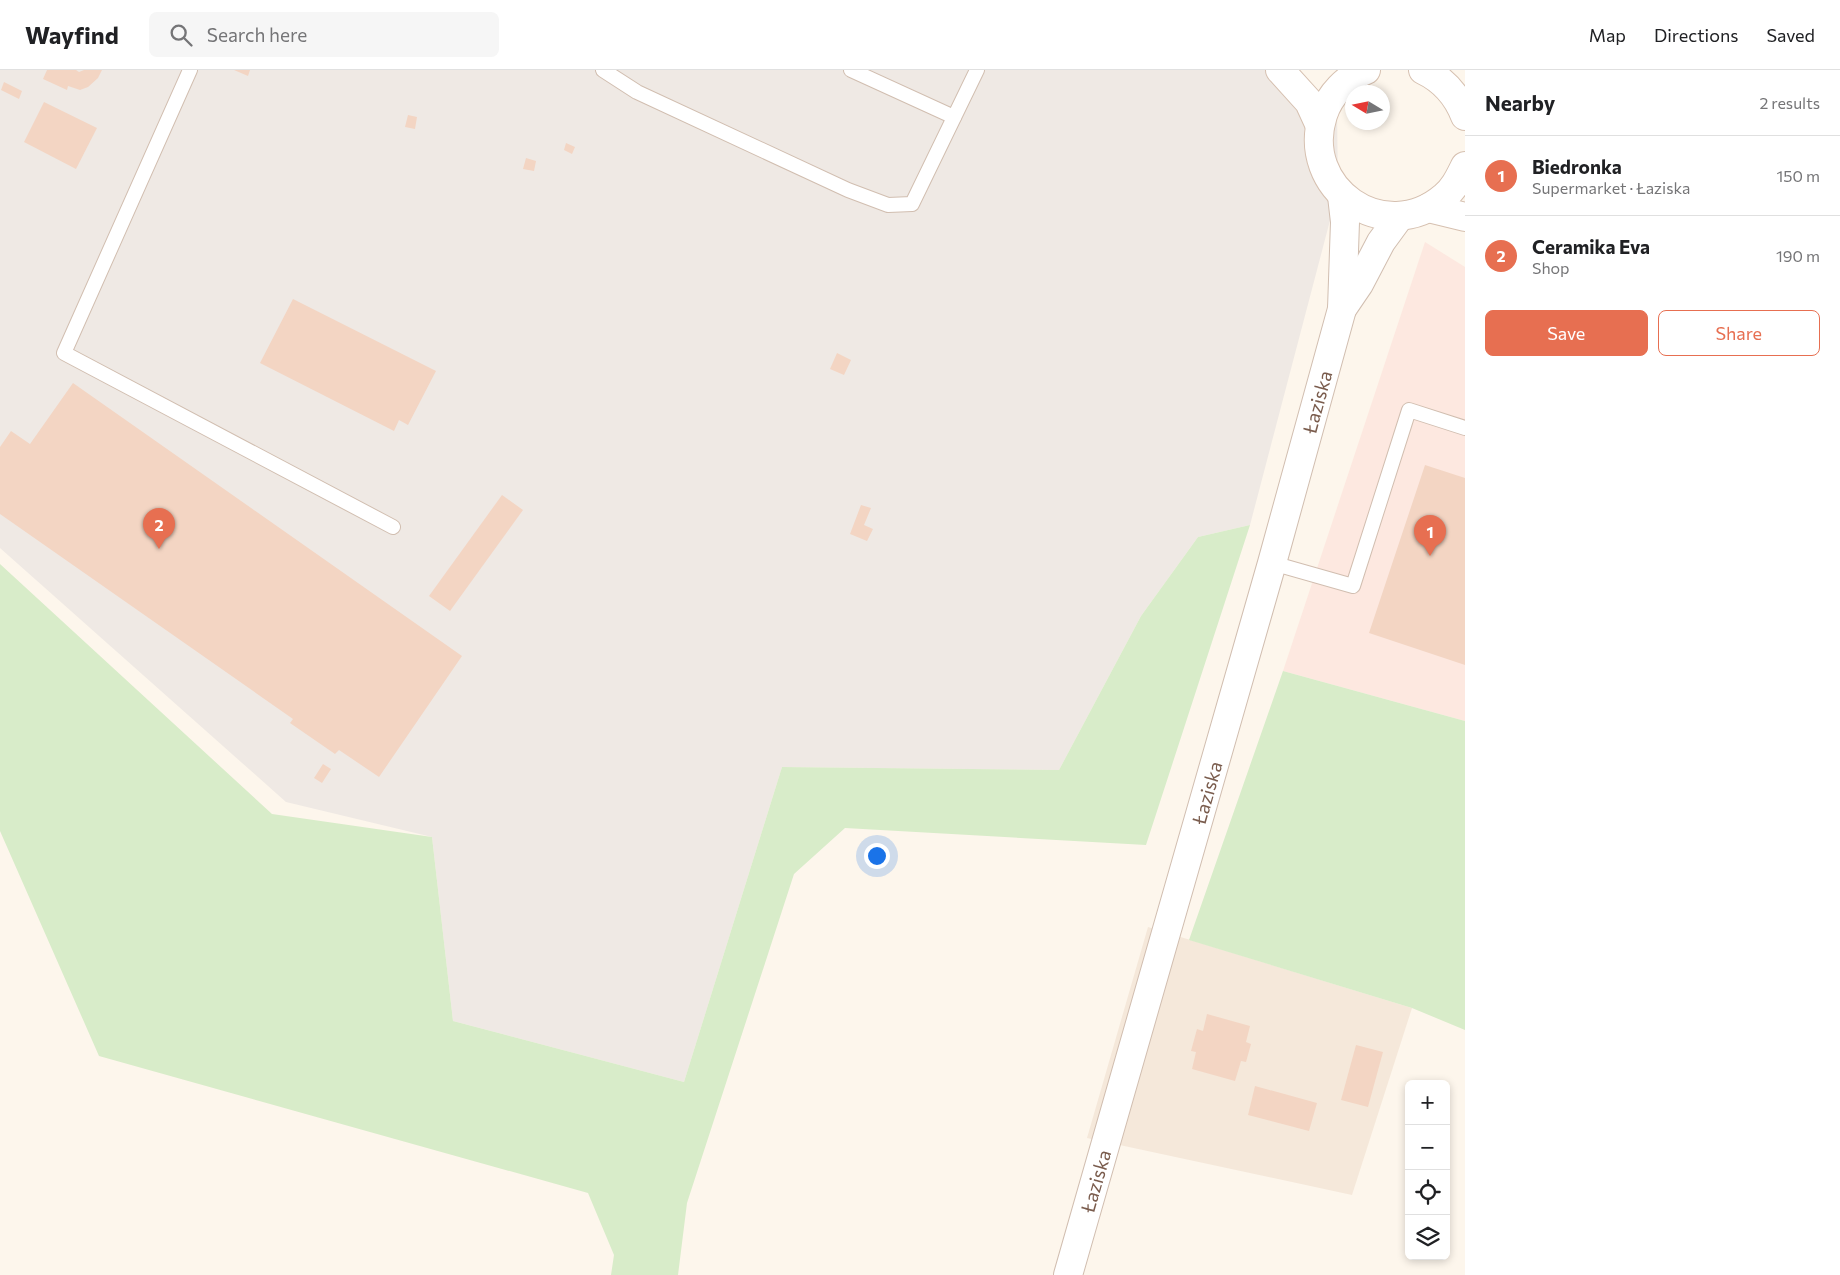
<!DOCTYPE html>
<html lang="en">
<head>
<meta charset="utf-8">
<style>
	:root { --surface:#fff; --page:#f6f6f6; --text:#202124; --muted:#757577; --line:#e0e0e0; --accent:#e76f51 }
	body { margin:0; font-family:Commissioner,sans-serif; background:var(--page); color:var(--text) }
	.controls { position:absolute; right:15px; bottom:15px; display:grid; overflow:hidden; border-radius:8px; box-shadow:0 2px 8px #0003 }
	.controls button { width:45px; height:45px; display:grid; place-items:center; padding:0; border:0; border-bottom:1px solid var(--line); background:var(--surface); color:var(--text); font:25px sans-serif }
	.compass { position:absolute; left:1345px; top:15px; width:45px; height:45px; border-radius:50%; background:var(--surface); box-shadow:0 2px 8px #0003; rotate:280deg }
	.you { position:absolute; left:876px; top:785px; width:18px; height:18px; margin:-12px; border:4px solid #fff; border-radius:50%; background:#1a73e8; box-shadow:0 0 0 8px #1a73e833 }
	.badge { display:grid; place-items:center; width:32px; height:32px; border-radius:50%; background:var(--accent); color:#fff; font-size:16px; font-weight:700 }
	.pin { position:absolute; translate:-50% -41px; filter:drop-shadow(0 1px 2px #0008) }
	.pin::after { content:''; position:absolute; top:26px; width:18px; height:15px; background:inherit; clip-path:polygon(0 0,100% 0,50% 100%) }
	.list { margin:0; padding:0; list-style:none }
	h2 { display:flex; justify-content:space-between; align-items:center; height:65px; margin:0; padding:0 20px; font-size:21px }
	h2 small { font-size:16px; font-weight:400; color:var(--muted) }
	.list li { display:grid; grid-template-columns:32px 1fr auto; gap:15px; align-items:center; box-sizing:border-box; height:80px; padding:0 20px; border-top:1px solid var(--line) }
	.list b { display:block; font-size:19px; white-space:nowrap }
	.list p { margin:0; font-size:16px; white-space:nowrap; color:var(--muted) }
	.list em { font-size:16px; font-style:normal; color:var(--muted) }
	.actions { display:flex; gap:10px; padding:15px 20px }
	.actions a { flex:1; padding:11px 0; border:1px solid var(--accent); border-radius:8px; text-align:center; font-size:18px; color:var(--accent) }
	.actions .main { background:var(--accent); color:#fff }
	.icon { flex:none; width:28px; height:28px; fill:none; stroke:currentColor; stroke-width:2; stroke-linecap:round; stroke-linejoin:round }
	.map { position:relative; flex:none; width:1465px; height:1205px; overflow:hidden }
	header { display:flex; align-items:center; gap:30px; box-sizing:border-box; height:70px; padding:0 25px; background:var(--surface); border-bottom:1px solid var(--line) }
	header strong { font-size:24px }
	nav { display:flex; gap:28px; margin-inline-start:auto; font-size:18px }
	.search { width:350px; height:45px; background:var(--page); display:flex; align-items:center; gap:12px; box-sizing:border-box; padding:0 18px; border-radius:8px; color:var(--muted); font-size:19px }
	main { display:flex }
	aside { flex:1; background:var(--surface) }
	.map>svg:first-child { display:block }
	.residential { fill:#f5e8da }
	.commercial { fill:#fde8e0 }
	.industrial { fill:#efe9e4 }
	.green { fill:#d8ecc9 }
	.building { fill:#f3d5c3 }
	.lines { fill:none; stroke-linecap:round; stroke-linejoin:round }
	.service-casing { stroke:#d1beb0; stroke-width:16 }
	.tertiary-casing { stroke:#d1beb0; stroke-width:30 }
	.secondary-casing { stroke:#d6c0b0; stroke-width:30 }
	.service { stroke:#fff; stroke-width:14 }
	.tertiary { stroke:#fff; stroke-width:28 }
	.secondary { stroke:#fff; stroke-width:28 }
	.labels { text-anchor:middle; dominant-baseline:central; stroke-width:4; stroke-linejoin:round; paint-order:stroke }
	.street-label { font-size:19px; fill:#7a5c4d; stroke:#fffaf3 }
</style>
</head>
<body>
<header>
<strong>Wayfind</strong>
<div class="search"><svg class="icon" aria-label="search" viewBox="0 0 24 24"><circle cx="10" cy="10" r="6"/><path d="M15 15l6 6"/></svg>Search here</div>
<nav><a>Map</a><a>Directions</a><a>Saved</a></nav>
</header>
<main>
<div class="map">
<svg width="1465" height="1205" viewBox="0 0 1465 1205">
	<rect width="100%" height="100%" fill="#fdf6ec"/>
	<path class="residential" d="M1148,857l264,81 -60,187 -265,-57z"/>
	<path class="commercial" d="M1425,172l40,25v454l-182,-50z"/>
	<path class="industrial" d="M0,0h1269l68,38 1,82 -88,335 -52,12 -57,79 -82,154 -277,-3 -98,315 -231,-61 -21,-184 -146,-35 -286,-254z"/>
	<g class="green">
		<path d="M1250,455l-104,320 -301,-17 -51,46 -107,329 -9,72h-67l3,-20 -26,-62 -489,-137 -99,-225v-267l272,250 160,23 21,184 231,61 98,-315 277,3 82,-154 57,-79z"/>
		<path d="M1283,601l182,50v309l-53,-22 -223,-68z"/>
	</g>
	<g class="building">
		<path d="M47,0h29l3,2 5,-2h18l-4,8 -10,9 -8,3 -12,-4 -1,4 -24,-11z"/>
		<path d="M234,0h16l-2,6z"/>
		<path d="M4,12l18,9 -3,8 -18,-9z"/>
		<path d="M44,32l53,26 -21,41 -52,-27z"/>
		<path d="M408,45l9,2 -2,12 -10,-2z"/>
		<path d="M566,73l9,4 -3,7 -8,-4z"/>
		<path d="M526,88l10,3 -2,10 -11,-2z"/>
		<path d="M293,229l143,72 -28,54 -9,-5 -5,11 -134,-68z"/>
		<path d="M837,283l14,7 -7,15 -14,-6z"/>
		<path d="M73,313l389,273 -83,121 -40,-27 -4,4 -45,-31 3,-4 -293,-205v-67l11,-16 19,13z"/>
		<path d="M1425,395l40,13v187l-96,-32z"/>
		<path d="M502,425l21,15 -73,101 -21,-15z"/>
		<path d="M861,435l10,3 -7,17 9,4 -6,12 -17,-7z"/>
		<path d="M323,694l8,5 -9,14 -8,-5z"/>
		<path d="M1207,944l43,12 -4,16 5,2 -5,18 -5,-1 -6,20 -43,-12 4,-17 -5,-1 6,-22 6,2z"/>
		<path d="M1356,975l27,7 -15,55 -27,-7z"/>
		<path d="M1255,1016l62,17 -8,28 -61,-16z"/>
	</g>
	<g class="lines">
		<defs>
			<g id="service">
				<path d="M190,0l-126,283 329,174"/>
				<path d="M603,0l34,22 211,98 40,15 24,-1 65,-134"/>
				<path d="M851,0l103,47"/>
				<path d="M1272,493l81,23 56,-176 56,18"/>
			</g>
			<g id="tertiary">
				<path d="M1342,239l17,-25 22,-42 19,-26"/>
				<path id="s1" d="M1068,1205l204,-712 70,-254 3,-87 -3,-26"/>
			</g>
			<g id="secondary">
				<path d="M1280,0l29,32 11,24"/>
				<path d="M1366,0c-20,8 -36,24 -43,45 -24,73 61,133 121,82 10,-8 15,-19 21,-31"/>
				<path d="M1423,0c21,10 34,25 42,46"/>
				<path d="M1428,138l37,9"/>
			</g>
		</defs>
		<use href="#service" class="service-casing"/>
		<use href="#tertiary" class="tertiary-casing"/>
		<use href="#secondary" class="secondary-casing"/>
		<use href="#service" class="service"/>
		<use href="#tertiary" class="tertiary"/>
		<use href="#secondary" class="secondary"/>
	</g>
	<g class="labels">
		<g class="street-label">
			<text stroke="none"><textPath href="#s1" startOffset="908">Łaziska</textPath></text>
			<text stroke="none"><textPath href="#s1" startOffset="502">Łaziska</textPath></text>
			<text stroke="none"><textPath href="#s1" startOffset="98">Łaziska</textPath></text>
		</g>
	</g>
</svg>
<div class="controls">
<button>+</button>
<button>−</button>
<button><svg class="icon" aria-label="locate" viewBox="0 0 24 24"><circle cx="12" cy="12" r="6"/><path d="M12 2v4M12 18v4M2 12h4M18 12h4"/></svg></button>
<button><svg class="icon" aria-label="layers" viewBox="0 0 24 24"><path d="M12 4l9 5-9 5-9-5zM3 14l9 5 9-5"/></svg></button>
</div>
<svg class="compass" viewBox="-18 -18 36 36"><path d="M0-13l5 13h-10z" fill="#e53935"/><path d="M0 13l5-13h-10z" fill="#757577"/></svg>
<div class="you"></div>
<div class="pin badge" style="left:1430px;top:486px">1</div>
<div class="pin badge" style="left:159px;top:479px">2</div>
</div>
<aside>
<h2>Nearby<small>2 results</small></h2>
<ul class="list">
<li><span class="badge">1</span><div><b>Biedronka</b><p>Supermarket · Łaziska</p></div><em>150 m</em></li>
<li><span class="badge">2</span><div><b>Ceramika Eva</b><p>Shop</p></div><em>190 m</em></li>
</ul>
<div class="actions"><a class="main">Save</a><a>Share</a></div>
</aside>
</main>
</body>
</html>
